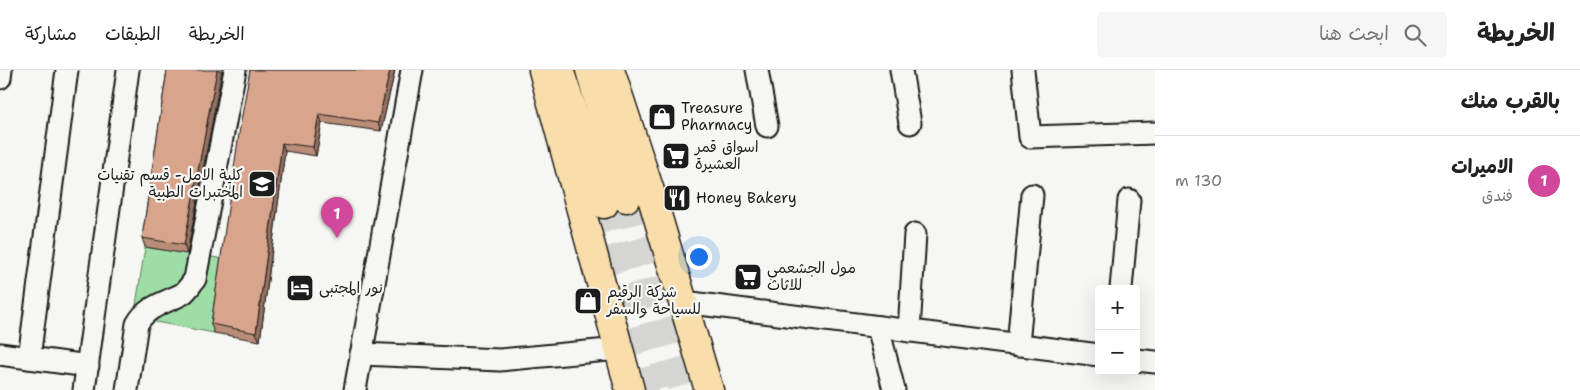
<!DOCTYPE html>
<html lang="ar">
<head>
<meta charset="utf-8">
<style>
	:root { --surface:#fff; --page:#f6f6f6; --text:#222; --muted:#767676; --line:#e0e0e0; --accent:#7c3aed }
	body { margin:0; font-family:"Shantell Sans","Playpen Sans Arabic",sans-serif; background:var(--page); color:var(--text); direction:rtl }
	.controls { position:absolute; right:15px; bottom:15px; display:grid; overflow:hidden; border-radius:5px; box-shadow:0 5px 20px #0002 }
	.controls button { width:45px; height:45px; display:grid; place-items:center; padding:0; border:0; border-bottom:1px solid var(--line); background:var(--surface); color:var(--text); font:25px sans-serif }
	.you { position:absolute; left:698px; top:186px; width:18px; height:18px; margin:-12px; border:4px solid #fff; border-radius:50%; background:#1a73e8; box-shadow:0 0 0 8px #1a73e833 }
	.badge { display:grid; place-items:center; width:32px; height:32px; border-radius:50%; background:var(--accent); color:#fff; font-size:16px; font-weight:700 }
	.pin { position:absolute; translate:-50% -41px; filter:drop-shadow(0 1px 2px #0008) }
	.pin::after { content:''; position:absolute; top:26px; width:18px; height:15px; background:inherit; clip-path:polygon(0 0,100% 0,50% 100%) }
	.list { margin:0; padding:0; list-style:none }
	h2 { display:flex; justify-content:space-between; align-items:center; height:65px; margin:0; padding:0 20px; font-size:21px }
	h2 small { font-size:16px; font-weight:400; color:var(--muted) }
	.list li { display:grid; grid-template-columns:32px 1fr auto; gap:15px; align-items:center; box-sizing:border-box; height:90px; padding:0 20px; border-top:1px solid var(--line) }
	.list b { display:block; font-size:19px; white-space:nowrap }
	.list p { margin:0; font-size:16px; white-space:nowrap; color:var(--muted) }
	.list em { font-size:16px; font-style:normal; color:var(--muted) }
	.icon { flex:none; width:28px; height:28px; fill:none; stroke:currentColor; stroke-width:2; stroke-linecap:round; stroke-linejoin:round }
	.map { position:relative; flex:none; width:1155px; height:320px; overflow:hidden; direction:ltr }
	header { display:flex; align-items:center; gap:30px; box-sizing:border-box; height:70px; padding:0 25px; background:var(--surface); border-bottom:1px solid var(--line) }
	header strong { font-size:24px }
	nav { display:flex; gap:28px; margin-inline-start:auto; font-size:18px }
	.search { width:350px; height:45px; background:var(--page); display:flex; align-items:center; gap:12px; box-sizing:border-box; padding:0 18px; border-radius:5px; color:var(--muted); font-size:19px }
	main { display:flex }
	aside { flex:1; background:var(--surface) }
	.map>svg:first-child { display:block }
	.green { fill:#9edda5; stroke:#5d7c60 }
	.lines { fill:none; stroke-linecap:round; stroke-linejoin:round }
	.highway-tunnel { stroke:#d5d5d2; stroke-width:28; stroke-dasharray:28 14; stroke-linecap:butt }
	.street-casing { stroke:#1c1c1c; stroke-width:25 }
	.highway-casing { stroke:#1c1c1c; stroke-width:31 }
	.street { stroke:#f6f6f2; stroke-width:21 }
	.highway { stroke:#f9deab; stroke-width:28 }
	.wall { fill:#ba8d78; stroke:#1c1c1c }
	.shaded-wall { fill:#977362; stroke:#1c1c1c }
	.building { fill:#d8a48c; stroke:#1c1c1c }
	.labels { text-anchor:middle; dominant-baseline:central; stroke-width:4.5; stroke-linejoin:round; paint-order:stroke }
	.poi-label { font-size:15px; fill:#1c1c1c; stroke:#f6f6f2; text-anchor:start }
</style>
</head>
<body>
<header>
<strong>الخريطة</strong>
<div class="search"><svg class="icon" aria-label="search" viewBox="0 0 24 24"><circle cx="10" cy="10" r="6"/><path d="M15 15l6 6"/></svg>ابحث هنا</div>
<nav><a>الخريطة</a><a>الطبقات</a><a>مشاركة</a></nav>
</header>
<main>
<aside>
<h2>بالقرب منك<small></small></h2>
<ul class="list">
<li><span class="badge" style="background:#d1479c">1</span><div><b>الاميرات</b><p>فندق</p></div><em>130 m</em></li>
</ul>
</aside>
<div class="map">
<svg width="1155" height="320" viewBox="0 0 1155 320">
	<rect width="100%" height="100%" fill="#f6f6f2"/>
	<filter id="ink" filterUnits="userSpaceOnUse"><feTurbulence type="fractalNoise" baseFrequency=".02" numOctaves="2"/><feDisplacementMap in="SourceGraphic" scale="10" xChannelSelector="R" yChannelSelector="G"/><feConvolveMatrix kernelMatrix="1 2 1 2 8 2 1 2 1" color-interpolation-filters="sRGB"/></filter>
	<g filter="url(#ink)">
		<path class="green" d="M145,177l80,12 -11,74 -80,-15z"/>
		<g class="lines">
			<g class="highway-tunnel">
				<path d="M626,128l56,192"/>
				<path d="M604,134l53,186"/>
			</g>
			<defs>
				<g id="street">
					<path d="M757,0l10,56"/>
					<path d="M901,0l9,53"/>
					<path d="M1023,0l7,67 125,-4"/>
					<path d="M0,8l1,-8"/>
					<path d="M1121,219l8,-89"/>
					<path d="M684,232l415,53"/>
					<path d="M878,257l16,63"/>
					<path d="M909,261l6,-97"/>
					<path d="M1018,275l14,-150"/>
					<path d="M0,284l88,12"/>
					<path d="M361,284l139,6 119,-11"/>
					<path d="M29,288l38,-288"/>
					<path d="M1136,290l19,2"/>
					<path d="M84,320l44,-320"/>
					<path d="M127,320l10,-66c10,-18 28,-21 45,-30 5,-3 9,-10 13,-15l40,-209"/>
					<path d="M355,320l57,-320"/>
				</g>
				<g id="highway">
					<path d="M543,0l87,320"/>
					<path d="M559,0l45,134"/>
					<path d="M590,0l36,128"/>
					<path d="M610,0l40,121 59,199"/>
				</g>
			</defs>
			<use href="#street" class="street-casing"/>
			<use href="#highway" class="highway-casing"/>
			<use href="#street" class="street"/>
			<use href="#highway" class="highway"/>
		</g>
		<g class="wall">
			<path d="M167,0l20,184 -42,-7 -3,-9z"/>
			<path d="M250,0h145l-14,61 -59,-8 -6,33 -31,-5 -25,190 -46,-8 -3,-9z"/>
		</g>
		<g class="shaded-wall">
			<path d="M217,0h5l-35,184 -3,-9z"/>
			<path d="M390,0h5l-14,61 -3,-8z"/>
			<path d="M319,44l3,9 -6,33 -3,-9z"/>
			<path d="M282,73l3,8 -25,190 -4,-8z"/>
		</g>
		<g class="building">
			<path d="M167,0h50l-33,175 -42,-7z"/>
			<path d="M250,0h140l-12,53 -59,-9 -6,33 -31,-4 -26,190 -45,-9 29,-197z"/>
		</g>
	</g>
	<defs>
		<symbol id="shop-square" viewBox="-11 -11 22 22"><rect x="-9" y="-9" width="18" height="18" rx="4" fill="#1c1c1c" stroke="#f6f6f2"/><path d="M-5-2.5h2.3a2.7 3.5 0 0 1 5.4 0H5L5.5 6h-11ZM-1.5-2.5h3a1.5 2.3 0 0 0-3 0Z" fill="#fff"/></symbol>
		<symbol id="supermarket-square" viewBox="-11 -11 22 22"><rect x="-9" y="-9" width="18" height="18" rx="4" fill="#1c1c1c" stroke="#f6f6f2"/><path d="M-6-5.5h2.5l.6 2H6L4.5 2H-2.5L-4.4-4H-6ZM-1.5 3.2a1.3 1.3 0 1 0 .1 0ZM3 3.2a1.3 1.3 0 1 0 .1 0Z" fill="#fff"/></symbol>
		<symbol id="university-square" viewBox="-11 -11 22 22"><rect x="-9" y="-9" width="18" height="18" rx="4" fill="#1c1c1c" stroke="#f6f6f2"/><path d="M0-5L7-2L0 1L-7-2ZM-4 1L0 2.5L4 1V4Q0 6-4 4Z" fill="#fff"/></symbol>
		<symbol id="restaurant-square" viewBox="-11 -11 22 22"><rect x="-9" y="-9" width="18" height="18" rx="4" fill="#1c1c1c" stroke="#f6f6f2"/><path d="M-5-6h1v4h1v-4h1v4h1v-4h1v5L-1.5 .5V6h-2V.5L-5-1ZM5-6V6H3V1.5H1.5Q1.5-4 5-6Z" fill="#fff"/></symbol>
		<symbol id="hotel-square" viewBox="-11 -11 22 22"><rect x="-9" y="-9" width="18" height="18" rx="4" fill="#1c1c1c" stroke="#f6f6f2"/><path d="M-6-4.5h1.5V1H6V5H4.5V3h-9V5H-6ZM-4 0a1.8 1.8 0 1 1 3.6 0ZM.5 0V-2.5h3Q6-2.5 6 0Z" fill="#fff"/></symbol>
	</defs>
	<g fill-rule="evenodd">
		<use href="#shop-square" x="646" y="31" width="32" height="32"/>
		<use href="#supermarket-square" x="660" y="70" width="32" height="32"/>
		<use href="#university-square" x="246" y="98" width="32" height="32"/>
		<use href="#restaurant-square" x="661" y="112" width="32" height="32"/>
		<use href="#supermarket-square" x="732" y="191" width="32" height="32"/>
		<use href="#hotel-square" x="284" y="202" width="32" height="32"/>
		<use href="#shop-square" x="572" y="215" width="32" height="32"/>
	</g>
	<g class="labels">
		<g class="poi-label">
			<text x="681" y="38">Treasure<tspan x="681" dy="17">Pharmacy</tspan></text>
			<text x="695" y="77">اسواق قمر<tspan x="695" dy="17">العشيرة</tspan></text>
			<text x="243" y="105" text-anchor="end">كلية الامل- قسم تقنيات<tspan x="243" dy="17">المختبرات الطبية</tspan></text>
			<text x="696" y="128">Honey Bakery</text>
			<text x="767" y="198">مول الجشعمي<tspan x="767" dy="17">للاثاث</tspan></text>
			<text x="319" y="218">نور المجتبى</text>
			<text x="607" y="222">شركة الرقيم<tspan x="607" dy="17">للسياحة والسفر</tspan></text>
		</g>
	</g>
</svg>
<div class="controls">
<button>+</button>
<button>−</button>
</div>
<div class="you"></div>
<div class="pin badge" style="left:337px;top:168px;background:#d1479c">1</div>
</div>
</main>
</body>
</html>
